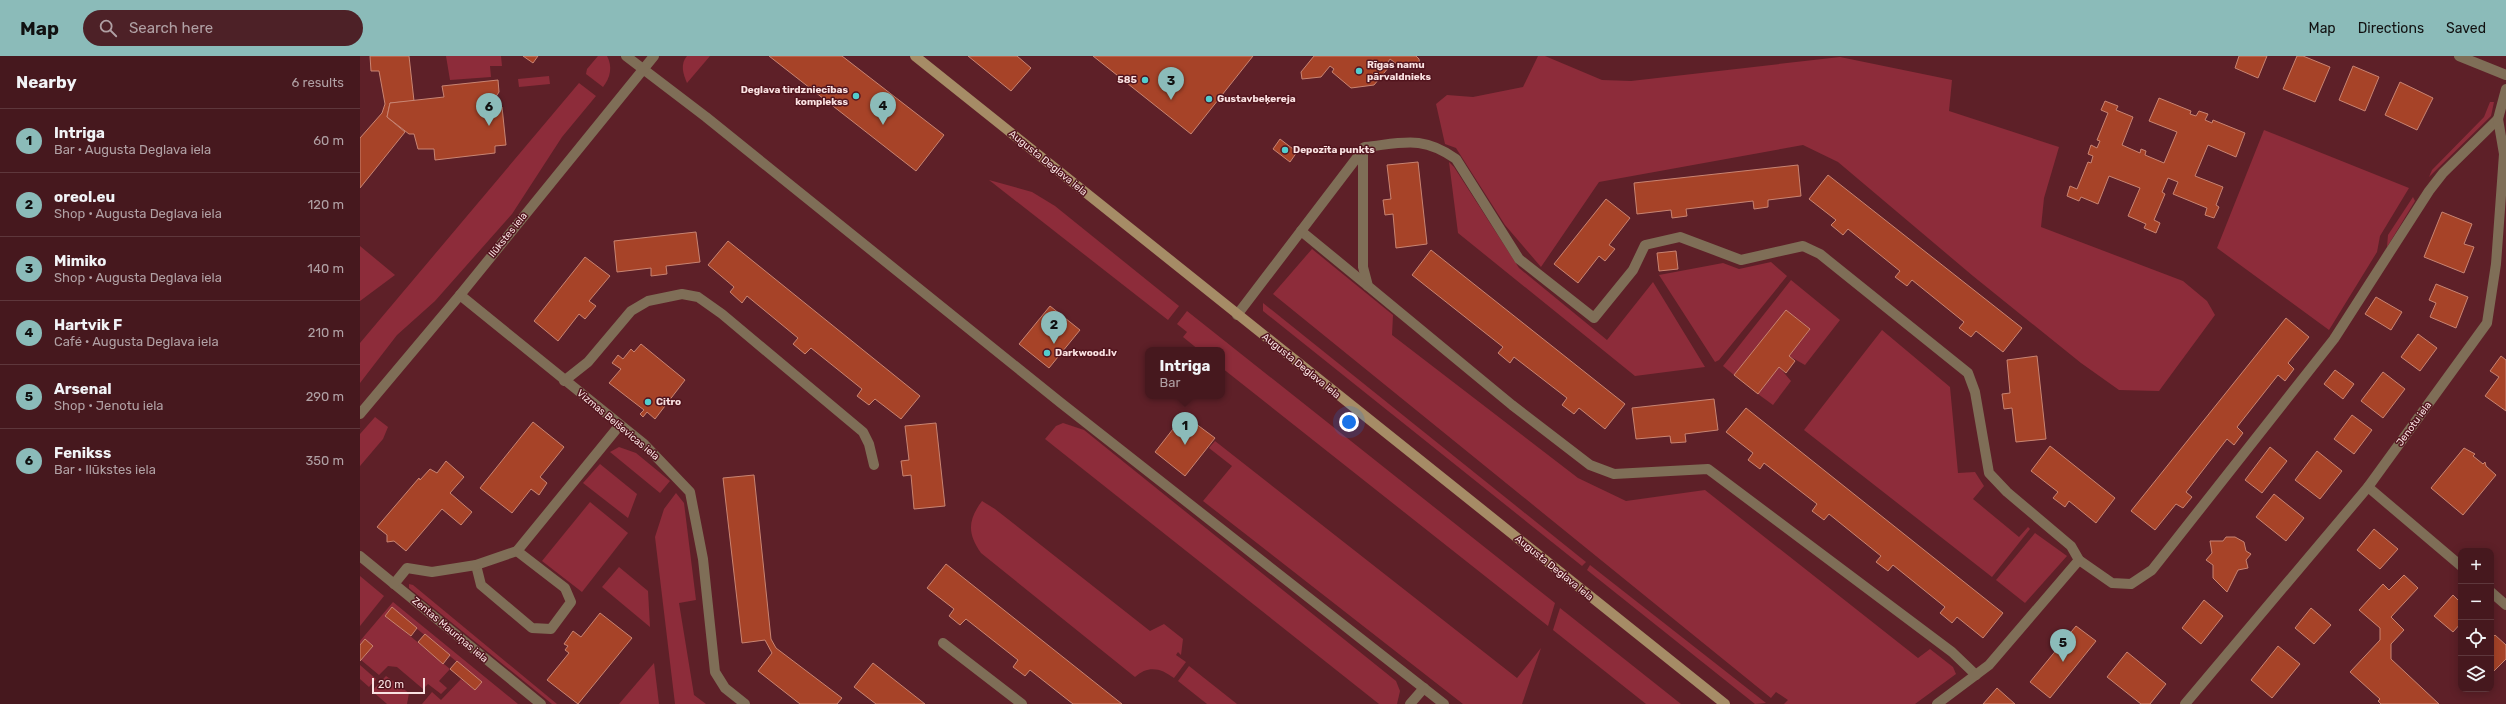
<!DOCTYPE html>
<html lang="en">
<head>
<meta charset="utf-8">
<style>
	:root { --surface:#46181e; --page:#4d2127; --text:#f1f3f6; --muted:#b0a0a4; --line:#5e373c; --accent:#8bbbb9 }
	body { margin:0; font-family:Rubik,sans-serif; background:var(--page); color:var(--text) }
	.controls { position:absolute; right:12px; bottom:12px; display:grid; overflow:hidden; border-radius:8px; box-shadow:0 2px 10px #0003 }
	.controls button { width:36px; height:36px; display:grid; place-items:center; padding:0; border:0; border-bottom:1px solid var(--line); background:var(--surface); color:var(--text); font:20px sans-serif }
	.scale { position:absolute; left:12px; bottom:10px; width:53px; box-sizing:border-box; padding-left:4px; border:2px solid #fae2e2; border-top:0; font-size:11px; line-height:14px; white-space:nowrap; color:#fae2e2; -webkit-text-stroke:3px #52151e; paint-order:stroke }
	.you { position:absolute; left:989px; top:366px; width:14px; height:14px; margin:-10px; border:3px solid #fff; border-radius:50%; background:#1a73e8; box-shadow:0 0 0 6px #1a73e833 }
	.badge { display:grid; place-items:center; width:26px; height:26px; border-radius:50%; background:var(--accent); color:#111; font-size:13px; font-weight:700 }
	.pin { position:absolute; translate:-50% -33px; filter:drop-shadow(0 1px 2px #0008) }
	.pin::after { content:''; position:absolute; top:21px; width:14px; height:12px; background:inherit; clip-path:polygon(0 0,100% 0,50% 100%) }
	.popup { position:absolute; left:785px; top:291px; width:80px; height:52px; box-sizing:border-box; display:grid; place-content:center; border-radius:8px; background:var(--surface); filter:drop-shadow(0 1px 3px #0005); font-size:13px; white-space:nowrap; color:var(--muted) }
	.popup b { font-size:15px; color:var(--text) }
	.popup::after { content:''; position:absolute; left:50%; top:100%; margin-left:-8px; border:8px solid transparent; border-top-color:var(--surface) }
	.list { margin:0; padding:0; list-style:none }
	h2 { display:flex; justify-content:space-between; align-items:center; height:52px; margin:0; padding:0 16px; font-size:17px }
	h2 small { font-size:13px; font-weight:400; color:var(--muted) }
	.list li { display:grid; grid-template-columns:26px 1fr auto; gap:12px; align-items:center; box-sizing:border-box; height:64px; padding:0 16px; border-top:1px solid var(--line) }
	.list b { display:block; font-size:15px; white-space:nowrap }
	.list p { margin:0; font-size:13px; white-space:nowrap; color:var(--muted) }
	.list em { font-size:13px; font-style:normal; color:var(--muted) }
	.icon { flex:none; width:22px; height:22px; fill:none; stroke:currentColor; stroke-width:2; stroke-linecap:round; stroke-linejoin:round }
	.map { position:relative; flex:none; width:2146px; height:648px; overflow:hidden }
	header { display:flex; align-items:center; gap:24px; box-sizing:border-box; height:56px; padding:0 20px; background:var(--accent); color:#111 }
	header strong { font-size:19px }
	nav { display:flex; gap:22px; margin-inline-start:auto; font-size:14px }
	.search { width:280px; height:36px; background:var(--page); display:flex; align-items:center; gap:10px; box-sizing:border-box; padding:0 14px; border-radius:22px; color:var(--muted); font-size:15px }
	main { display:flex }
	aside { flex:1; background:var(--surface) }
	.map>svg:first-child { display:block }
	.green { fill:#8d2c3a }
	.building { fill:#a74328; stroke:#c98472 }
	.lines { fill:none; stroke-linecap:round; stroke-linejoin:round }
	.minor { stroke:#7f6e57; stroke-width:10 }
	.tertiary { stroke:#7f6e57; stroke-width:10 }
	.secondary { stroke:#a68c66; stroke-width:10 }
	.poi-dot { fill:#52cdce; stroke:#52151e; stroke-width:1.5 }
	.labels { text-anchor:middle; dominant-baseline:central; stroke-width:3; stroke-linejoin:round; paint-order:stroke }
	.poi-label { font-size:10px; font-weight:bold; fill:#fae2e2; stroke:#52151e; text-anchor:start }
	.street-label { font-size:10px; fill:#fae2e2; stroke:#52151e }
</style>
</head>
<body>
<header>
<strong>Map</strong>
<div class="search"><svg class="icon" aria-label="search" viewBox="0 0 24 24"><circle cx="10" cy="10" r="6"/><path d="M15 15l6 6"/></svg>Search here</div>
<nav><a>Map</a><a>Directions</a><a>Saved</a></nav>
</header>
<main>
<aside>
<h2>Nearby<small>6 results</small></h2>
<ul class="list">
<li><span class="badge">1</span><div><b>Intriga</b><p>Bar · Augusta Deglava iela</p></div><em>60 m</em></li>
<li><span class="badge">2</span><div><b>oreol.eu</b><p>Shop · Augusta Deglava iela</p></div><em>120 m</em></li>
<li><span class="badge">3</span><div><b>Mimiko</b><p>Shop · Augusta Deglava iela</p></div><em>140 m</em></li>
<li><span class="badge">4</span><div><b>Hartvik F</b><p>Café · Augusta Deglava iela</p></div><em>210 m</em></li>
<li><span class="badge">5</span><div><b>Arsenal</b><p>Shop · Jenotu iela</p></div><em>290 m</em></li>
<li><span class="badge">6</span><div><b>Fenikss</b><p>Bar · Ilūkstes iela</p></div><em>350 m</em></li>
</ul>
</aside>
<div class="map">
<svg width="2146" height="648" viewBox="0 0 2146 648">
	<rect width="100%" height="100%" fill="#5e2028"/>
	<g class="green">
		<path d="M86,0h55l1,10h-12l1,11 -41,3z"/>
		<path d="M238,0h9c6,11 3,22 -4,31l-17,-13 1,-5z"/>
		<path d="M327,0h23l-23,27c-4,-9 -7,-19 0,-27z"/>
		<path d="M1178,0h7l57,24 29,1 209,-24 112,23 -3,31 110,36 -15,51 -3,29 142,54 24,20 8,14 -56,76 -40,-1 -38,-27 -108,-87 -135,-114 -35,-17 -204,37 -58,85 -36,-42 -49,-77 -11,-4 -9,-40 11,-9 26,2 50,-10z"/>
		<path d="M189,20l1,8 -31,3 -1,-8z"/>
		<path d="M219,27l17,13 -34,41 -50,77 -77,87 -38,34 -37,48v-40z"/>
		<path d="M2130,46h4l-3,14 -62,61 3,-7 52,-53z"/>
		<path d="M1904,74l145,58 -29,48 -3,16 -48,78 -112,-82z"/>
		<path d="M1089,106l5,5 65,101 88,72 46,-58 52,85 -70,9 -177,-143z"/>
		<path d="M629,124l43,12 23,14 124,100 -11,14z"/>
		<path d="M2053,141l2,4 -28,46 1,-12z"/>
		<path d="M0,190l35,29 -35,26z"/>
		<path d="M952,193l81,66 -1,20 186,143 48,23 79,-11 213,168 12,-9 23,18 3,7 -41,30h-131l4,-4 -12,-8 -5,6 -498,-404z"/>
		<path d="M1411,206l16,14 -68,84 -4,2 -56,-87 64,-12 16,6z"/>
		<path d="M1431,224l49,40 -35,45 -16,-9 21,-27 -24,-19 -52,65 -11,-9z"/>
		<path d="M903,247l323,259 -4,4 -319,-255z"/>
		<path d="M827,255l368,292 -7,23 -326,-258v-18h-23l-16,-13 4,-5 -10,-8z"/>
		<path d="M1522,274l68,57 8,86 17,-1 9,14 -11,13 46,38 9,-10 2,2 -38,48 -188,-147z"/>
		<path d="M1419,311l12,14 -18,24 -15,-11z"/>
		<path d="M15,361l13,10 -5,12 -23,27v-32z"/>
		<path d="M703,367l21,7 312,251 4,10 -3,13h-18l-334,-265 11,-13z"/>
		<path d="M855,385l302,237 24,-30 -19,56h-59l-260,-203 29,-35 -23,-18z"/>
		<path d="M259,391l17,6 34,28 -10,12 -50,-41z"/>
		<path d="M240,408l37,30 -9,24 -45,-35z"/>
		<path d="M316,437l8,10 12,97 -17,3 15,92 12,9h-31l-20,-167 9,-28z"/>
		<path d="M622,445l13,8 155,122 14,-7 19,15 -2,16 -3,-3 -2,3 10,7 -12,16c-13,-10 -26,-13 -39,-1l-154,-124c-14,-20 -13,-33 1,-52z"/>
		<path d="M230,446l38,31 -46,59 -40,-31z"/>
		<path d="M1675,477l32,23 -42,47 -29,-23z"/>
		<path d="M1230,509l176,138 -11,1 -168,-134z"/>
		<path d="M259,511l29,24 2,36 -48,-40z"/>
		<path d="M0,520l24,20 -24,30z"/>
		<path d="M49,528l4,1 144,119h-5l-143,-116z"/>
		<path d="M33,546l125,102h-96l10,-12 9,8 20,-21 14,11 6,-8 -89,-74 -6,8 64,53 -11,12 8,7 -6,6 -13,-10 -5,5 -26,-22 -9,-1 -9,9 -18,-15 12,-14 -13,-1v-4z"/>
		<path d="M1200,552l121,96h-35l-93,-74z"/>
		<path d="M294,607l5,41h-40z"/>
		<path d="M0,609l16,14 -7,8 -9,-8z"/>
		<path d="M829,610l48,38h-30l-29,-23z"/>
		<path d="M26,620l23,17 -2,11h-20l-15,-13z"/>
	</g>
	<g class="building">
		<path d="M10,0h39l5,45 -24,2 -3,14 18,15 -45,56v-50l22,-25 3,-9 -6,-33h-8z"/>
		<path d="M163,0h15l-5,7z"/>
		<path d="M409,0h73l102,79 -28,36z"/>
		<path d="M608,0h49l14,12 -20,23z"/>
		<path d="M733,0h160l-62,78z"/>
		<path d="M954,0h102l3,3 1,7 -18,2 -12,-9 -4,6 3,2 -15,18 -23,3 -19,-16 2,-3 -4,-3 -9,11 -19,2 -1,-7z"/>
		<path d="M1879,0h28l-9,22 -23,-10z"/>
		<path d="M1937,0h6l27,11 -15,35 -32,-13z"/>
		<path d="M1993,10l26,11 -14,34 -26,-11z"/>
		<path d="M138,24l1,12 -6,9 1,7 8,-1 4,38 -11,1v7l-60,7 -1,-11h-16l-4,-15h-5l-22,-17 3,-14 54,-6 -2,-11z"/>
		<path d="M2040,26l33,16 -16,32 -32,-15z"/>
		<path d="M1799,42l32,13 -1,3 6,2 3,-5 9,3 -3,6 7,3 1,-3 32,13 -9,24 -28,-12 -13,31 28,11 -7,18 3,2 -5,11 -9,-3 2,-7 -34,-14 5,-12 -10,-4 -6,14 3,2 -11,26 6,3 -4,10 -12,-5 2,-4 -18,-8 12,-28 -31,-12 -11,28 -17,-7 -2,4 -12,-5 3,-10 7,3 11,-27 3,1 2,-7 -5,-2 3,-9 6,3 3,-7 -3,-1 11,-27 -7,-3 4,-9 13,5 -2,4 17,7 -11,28 18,8 1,-4 5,2 -1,4 19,8 13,-31 -28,-11z"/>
		<path d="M920,83l17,13 -7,10 -17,-13z"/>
		<path d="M1058,106l9,82 -31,4 -3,-34 -8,1 -2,-15 8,-1 -4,-34z"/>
		<path d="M1438,109l3,31 -33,4v7l-14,2 -1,-8 -67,8 1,7 -15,2 -1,-8 -34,4 -3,-31z"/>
		<path d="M1468,119l194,153 -19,24 -27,-21 -5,6 -12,-9 5,-6 -52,-42 -5,6 -12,-9 5,-6 -52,-42 -5,6 -12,-10 5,-5 -27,-21z"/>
		<path d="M1246,143l24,19 -21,27 6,4 -10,12 -6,-5 -21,27 -24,-19z"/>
		<path d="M2082,156l30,12 -8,20 10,3 -10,26 -40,-16z"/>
		<path d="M336,176l4,30 -34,4 1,8 -16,2v-8l-34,4 -3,-31z"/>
		<path d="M368,185l192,155 -19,23 -26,-20 -6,6 -12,-9 5,-7 -51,-41 -6,6 -12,-10 5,-6 -51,-42 -5,7 -12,-11 4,-5 -26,-22z"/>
		<path d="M1071,194l194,154 -20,25 -26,-21 -5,6 -12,-9 5,-7 -53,-41 -4,6 -12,-10 5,-6 -91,-72z"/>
		<path d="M1316,195l2,18 -19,2 -2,-18z"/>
		<path d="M225,201l25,19 -21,25 7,5 -11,13 -6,-5 -21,27 -24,-20z"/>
		<path d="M2076,228l32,13 -12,31 -26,-11 6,-14 -7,-3z"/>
		<path d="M2016,241l26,15 -11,18 -26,-16z"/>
		<path d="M690,250l30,24 -31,38 -30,-24z"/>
		<path d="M1426,254l24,19 -21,27 6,5 -9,12 -7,-6 -21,27 -24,-19z"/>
		<path d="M1926,262l23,19 -21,26 6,6 -9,12 -7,-6 -41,52 6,6 -9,12 -7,-6 -41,53 6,5 -9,11 -7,-4 -21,26 -24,-19z"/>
		<path d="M2058,278l19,14 -17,23 -19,-14z"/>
		<path d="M281,288l44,36 -30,39 -8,-7 -4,5 -3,-3 4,-4 -35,-27 12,-14 -9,-6 6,-8 5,4 8,-10 3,3z"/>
		<path d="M1677,300l9,83 -30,3 -4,-34 -8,1 -2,-15 8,-1 -3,-33z"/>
		<path d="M2141,300l5,4v51l-21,-15 14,-19 -9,-6z"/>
		<path d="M1975,314l19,14 -11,15 -19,-15z"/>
		<path d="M2023,316l22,17 -22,29 -22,-17z"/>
		<path d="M1354,343l4,31 -33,4 1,8 -15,1 -1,-7 -34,3 -4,-31z"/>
		<path d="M1386,352l257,205 -20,25 -26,-21 -5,6 -12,-10 5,-6 -52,-42 -5,6 -12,-9 5,-6 -52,-42 -5,6 -12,-9 5,-7 -53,-41 -4,6 -12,-9 5,-7 -27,-21z"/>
		<path d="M824,359l31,23 -30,38 -30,-24z"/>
		<path d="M1992,359l20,15 -18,24 -20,-15z"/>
		<path d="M173,366l31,25 -24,30 7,6 -8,12 -8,-6 -19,24 -32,-25z"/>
		<path d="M576,367l9,83 -31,3 -3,-34 -8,1 -2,-15 8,-1 -4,-34z"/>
		<path d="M1690,390l65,52 -19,25 -27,-22 -4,6 -12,-9 5,-6 -27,-21z"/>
		<path d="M1910,391l17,14 -25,32 -17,-13z"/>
		<path d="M2104,392l11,6 -2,2 10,8 2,-2 1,4 10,9 -33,40 -32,-27z"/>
		<path d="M1957,395l25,20 -22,28 -25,-19z"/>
		<path d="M86,405l18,16 -14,16 22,19 -11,13 -19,-16 -36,42 -12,-10 -7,1v-7l-10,-8 42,-49 1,2 10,-11 7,4z"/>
		<path d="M394,419l17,164 5,9 66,50 -5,6h-37l-42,-33 14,-18 -7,-13 -23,3 -19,-165z"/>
		<path d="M1914,438l30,24 -18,23 -30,-24z"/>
		<path d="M2014,473l24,20 -18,20 -23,-19z"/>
		<path d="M1866,481h9l9,5 2,9 5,3 -5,6 2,8 -10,2 -11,22 -14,-14v-13l-7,-5 6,-7 -2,-12h13z"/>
		<path d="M586,508l176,140h-49l-43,-34 -5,6 -12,-9 5,-7 -52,-41 -6,6 -11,-9 5,-7 -27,-21z"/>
		<path d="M2044,519l14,13 -27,29 13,13 -13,14v15l48,45h-58l-3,-3 2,-2 -30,-27 30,-32v-12l-21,-18 24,-26 6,6z"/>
		<path d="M2093,539l8,8v20l-8,9 -19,-16z"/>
		<path d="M1844,544l19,16 -22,28 -19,-16z"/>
		<path d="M32,551l25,21 -6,8 -26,-20z"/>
		<path d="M1951,552l20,17 -17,19 -19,-16z"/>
		<path d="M240,557l32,25 -54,66 -31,-24 22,-27 -4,-3 3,-4 -4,-2 9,-13 8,6z"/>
		<path d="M1716,570l20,15 -46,57 -20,-16z"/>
		<path d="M65,578l25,21 -7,9 -25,-22z"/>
		<path d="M2135,579l11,10v14l-13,13 -2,-3v-30z"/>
		<path d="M5,583l8,7 -13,15v-16z"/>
		<path d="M1918,590l22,18 -28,34 -21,-18z"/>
		<path d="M1767,596l39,32 -16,20h-9l-34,-27z"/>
		<path d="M97,605l25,21 -7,8 -25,-21z"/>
		<path d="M513,607l52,41h-49l-22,-17z"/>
		<path d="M1637,632l18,16h-32z"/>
	</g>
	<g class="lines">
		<g class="minor">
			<path d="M266,0l80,61 355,286 383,301"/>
			<path d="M2099,0l47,19"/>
			<path d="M1003,92v119l5,19 144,119 78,60 24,9 94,-5 244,183 24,23"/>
			<path d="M941,175l67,55"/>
			<path d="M100,239l184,149 46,48 13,67 12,113 10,16 20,16"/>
			<path d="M877,259l128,-168c38,-4 57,-12 91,12l63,100 75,59 39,-48 12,-25 35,-8 61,23 62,-14 17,8 148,119 7,19 14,81 18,19 64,54 8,14 33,23 19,1 21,-14 182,-231 95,-148 14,-18 55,-54"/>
			<path d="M204,325l24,-19 43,-51 17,-10 34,-7 16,3 24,17 141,118 6,12 5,21"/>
			<path d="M2008,431l93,79"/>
			<path d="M0,500l181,148"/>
			<path d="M116,509l5,20 51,43 19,1 20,-27 -6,-14 -48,-37"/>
			<path d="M34,528l13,-16 25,4 44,-7 41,-14 102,-125"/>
			<path d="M2131,536l15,13"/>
			<path d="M583,587l79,61"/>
			<path d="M1050,648l14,-16"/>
			<path d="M1577,648l52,-39 90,-105"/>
			<path d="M1825,648l183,-217 119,-164 9,-59 8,-110 -6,-35 8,-30"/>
		</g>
		<path class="tertiary" d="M0,358l100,-119 194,-239"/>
		<path class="secondary" d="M555,0l810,648"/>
	</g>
	<g class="poi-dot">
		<circle cx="999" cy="15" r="4"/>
		<circle cx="785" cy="24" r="4"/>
		<circle cx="496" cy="40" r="4"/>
		<circle cx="849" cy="43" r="4"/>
		<circle cx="925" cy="94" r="4"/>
		<circle cx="687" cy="297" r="4"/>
		<circle cx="288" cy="346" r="4"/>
	</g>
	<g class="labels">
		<g class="poi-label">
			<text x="1007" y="9">Rīgas namu<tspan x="1007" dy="12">pārvaldnieks</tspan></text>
			<text x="777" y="24" text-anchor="end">585</text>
			<text x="488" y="34" text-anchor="end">Deglava tirdzniecības<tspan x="488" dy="12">komplekss</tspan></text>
			<text x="857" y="43">Gustavbeķereja</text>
			<text x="933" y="94">Depozīta punkts</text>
			<text x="695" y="297">Darkwood.lv</text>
			<text x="296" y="346">Citro</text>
		</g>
		<g class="street-label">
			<text transform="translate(688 107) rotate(39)">Augusta Deglava iela</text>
			<text transform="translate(148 179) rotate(-51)">Ilūkstes iela</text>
			<text transform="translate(941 310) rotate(39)">Augusta Deglava iela</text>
			<text transform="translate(2054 368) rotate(-54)">Jenotu iela</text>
			<text transform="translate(258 369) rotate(40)">Vizmas Belševicas iela</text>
			<text transform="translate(1194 512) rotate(39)">Augusta Deglava iela</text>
			<text transform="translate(90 574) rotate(40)">Zentas Mauriņas iela</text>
		</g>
	</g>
</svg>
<div class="controls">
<button>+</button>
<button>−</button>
<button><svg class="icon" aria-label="locate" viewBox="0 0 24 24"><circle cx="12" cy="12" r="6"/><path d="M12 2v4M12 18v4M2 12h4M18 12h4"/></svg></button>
<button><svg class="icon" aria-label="layers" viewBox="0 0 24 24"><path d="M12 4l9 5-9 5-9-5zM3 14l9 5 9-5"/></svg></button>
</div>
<div class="scale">20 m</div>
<div class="you"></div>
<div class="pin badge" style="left:825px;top:389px">1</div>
<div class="popup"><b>Intriga</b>Bar</div>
<div class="pin badge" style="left:694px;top:288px">2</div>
<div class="pin badge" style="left:811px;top:44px">3</div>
<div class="pin badge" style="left:523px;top:69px">4</div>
<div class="pin badge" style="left:1703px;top:606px">5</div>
<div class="pin badge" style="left:129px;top:70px">6</div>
</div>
</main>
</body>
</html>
